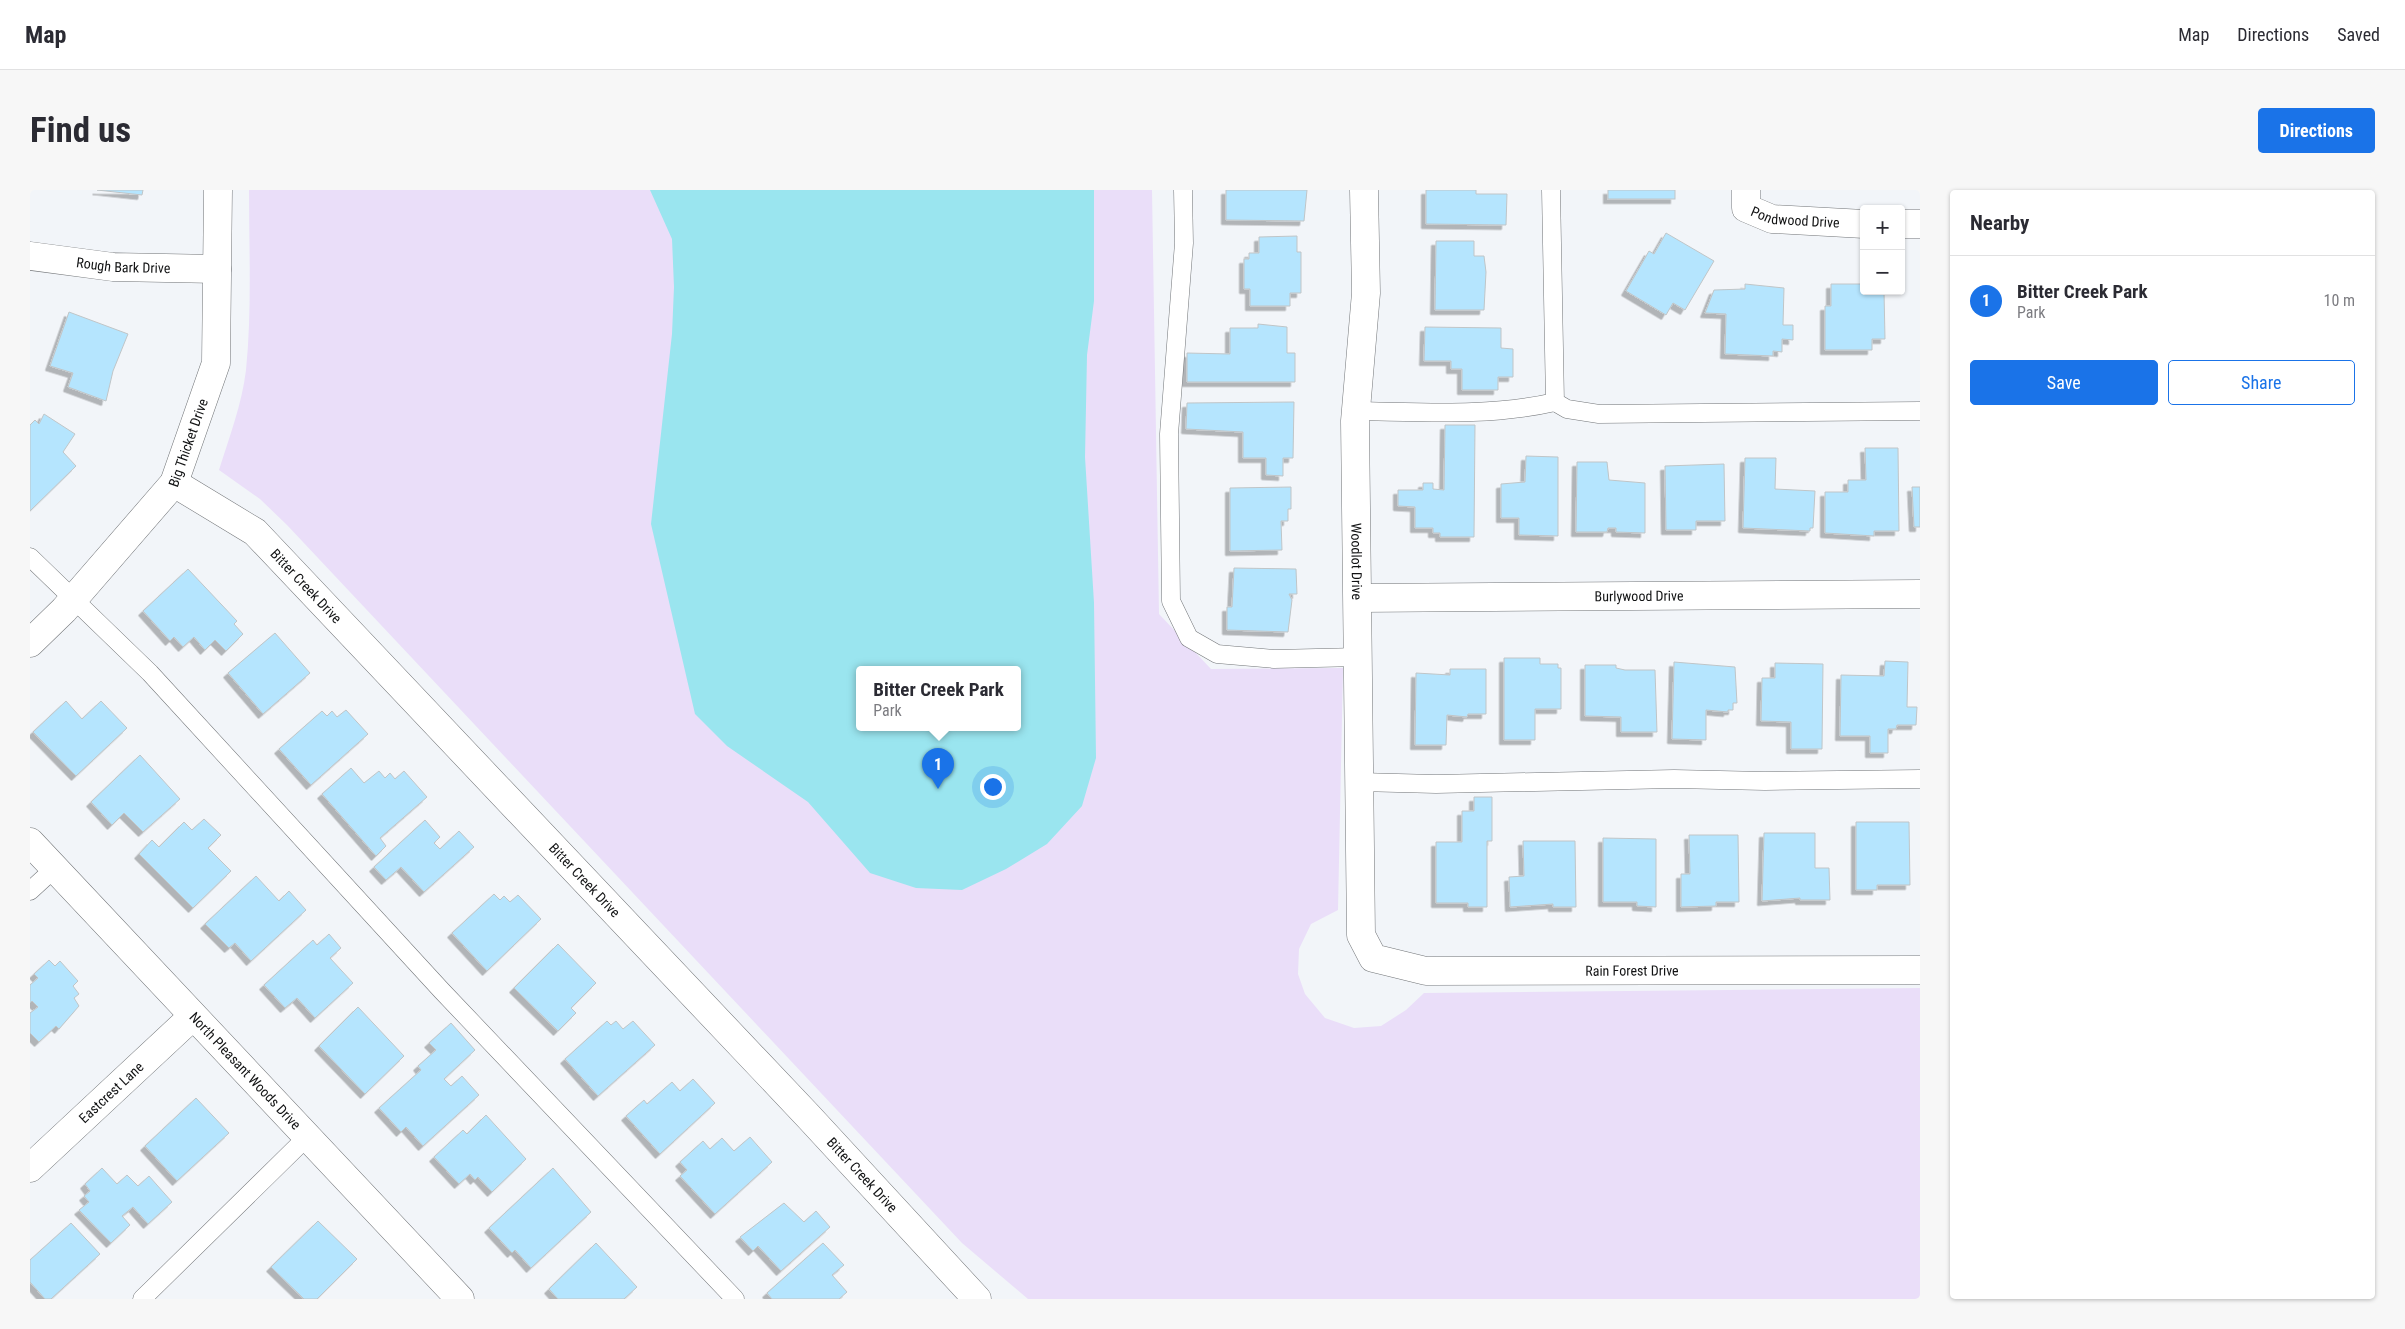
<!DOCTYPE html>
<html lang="en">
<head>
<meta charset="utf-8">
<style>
	:root { --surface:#fff; --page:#f7f7f7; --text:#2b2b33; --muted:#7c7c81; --line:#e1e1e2; --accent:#1a73e8 }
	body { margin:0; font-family:"Roboto Condensed",sans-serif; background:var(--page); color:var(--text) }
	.controls { position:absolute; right:15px; top:15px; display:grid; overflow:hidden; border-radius:5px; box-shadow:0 1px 4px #0004 }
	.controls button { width:45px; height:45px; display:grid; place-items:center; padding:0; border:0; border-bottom:1px solid var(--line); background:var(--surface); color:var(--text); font:25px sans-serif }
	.you { position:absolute; left:962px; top:596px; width:18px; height:18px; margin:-12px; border:4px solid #fff; border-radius:50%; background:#1a73e8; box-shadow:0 0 0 8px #1a73e833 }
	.badge { display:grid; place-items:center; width:32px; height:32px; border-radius:50%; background:var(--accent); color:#fff; font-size:16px; font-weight:700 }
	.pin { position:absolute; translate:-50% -41px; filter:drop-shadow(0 1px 2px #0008) }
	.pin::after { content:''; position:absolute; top:26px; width:18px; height:15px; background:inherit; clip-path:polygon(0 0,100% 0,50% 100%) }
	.popup { position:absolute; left:826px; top:476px; width:165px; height:65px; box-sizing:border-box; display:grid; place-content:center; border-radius:5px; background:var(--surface); filter:drop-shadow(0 1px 4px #0005); font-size:16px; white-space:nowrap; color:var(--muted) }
	.popup b { font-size:19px; color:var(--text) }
	.popup::after { content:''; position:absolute; left:50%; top:100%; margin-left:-10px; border:10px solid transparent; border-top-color:var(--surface) }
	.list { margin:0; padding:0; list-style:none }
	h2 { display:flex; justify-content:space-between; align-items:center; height:65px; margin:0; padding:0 20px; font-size:21px }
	h2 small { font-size:16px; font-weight:400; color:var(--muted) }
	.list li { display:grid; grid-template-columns:32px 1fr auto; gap:15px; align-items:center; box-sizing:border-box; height:90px; padding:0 20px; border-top:1px solid var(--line) }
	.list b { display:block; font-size:19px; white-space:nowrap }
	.list p { margin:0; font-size:16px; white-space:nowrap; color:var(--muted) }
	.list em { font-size:16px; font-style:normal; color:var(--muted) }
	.actions { display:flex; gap:10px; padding:15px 20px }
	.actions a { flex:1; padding:11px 0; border:1px solid var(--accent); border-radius:5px; text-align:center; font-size:18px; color:var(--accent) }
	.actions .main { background:var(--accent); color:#fff }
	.map { position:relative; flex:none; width:1890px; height:1109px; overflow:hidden; border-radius:5px }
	header { display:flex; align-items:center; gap:30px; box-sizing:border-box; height:70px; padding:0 25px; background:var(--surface); border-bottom:1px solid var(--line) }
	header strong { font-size:24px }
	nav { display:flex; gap:28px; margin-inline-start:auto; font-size:18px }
	.intro { display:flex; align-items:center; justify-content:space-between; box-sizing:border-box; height:120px; padding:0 30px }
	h1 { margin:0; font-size:35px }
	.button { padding:12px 22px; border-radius:5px; background:var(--accent); color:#fff; font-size:18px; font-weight:700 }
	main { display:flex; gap:30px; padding:0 30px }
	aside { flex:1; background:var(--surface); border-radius:5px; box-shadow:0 1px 4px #0004 }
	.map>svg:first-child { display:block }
	.green { fill:#eadef9; fill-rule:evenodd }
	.water { fill:#9ae5ef; fill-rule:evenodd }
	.building { fill:#b5e5fe; stroke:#c0c5c7; filter:url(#shadow) }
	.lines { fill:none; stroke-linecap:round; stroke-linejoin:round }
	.service-casing { stroke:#727578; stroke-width:19 }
	.minor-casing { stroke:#727578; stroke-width:29 }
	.service { stroke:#fff; stroke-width:18 }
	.minor { stroke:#fff; stroke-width:28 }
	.labels { text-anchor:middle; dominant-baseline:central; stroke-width:4.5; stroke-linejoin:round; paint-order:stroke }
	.street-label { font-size:14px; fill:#111213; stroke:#fff }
</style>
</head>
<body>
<header>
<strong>Map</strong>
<nav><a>Map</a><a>Directions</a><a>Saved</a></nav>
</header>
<div class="intro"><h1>Find us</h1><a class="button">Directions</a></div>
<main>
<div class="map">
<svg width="1890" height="1109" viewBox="0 0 1890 1109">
	<defs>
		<filter id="shadow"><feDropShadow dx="-4.5" dy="4.5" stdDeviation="0" flood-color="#0004"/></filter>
	</defs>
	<rect width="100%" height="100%" fill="#f2f5f9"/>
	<path class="green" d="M219,0h903l7,424 52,55 132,-1 -5,242 -27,14 -12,25 -1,25 7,20 20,24 29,10 27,-2 25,-16 18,-17 496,-5v311h-892l-66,-56 -675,-718 -27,-26 -41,-29c10,-32 23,-66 27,-100 6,-59 3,-120 3,-180zM829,480h158v58h-158z"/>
	<path class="water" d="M620,0h444v111l-7,54 -2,102 9,146 2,155 -14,48 -35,38 -41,25 -44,21 -46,-2 -46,-15 -62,-71 -81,-56 -32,-32 -44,-190 21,-190 2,-47 -2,-48zM829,480h158v58h-158z"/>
	<g class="building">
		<path d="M67,0h46l-1,5z"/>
		<path d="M1196,0h81l-3,31 -78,-1z"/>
		<path d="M1396,0h50v4h31l-1,31 -80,-1z"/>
		<rect x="1578" y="0" width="67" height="9"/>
		<path d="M1636,43l48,28 -29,49 -12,-7 -7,12 -40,-24 23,-40 5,3z"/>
		<path d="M1267,46v16h4v41h-11v13h-40v-17h-6v-30h5v-6h10v-16z"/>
		<path d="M1406,51h38v15h10l2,16 -2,38h-49z"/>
		<path d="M1715,94l39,4 -1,37h10v15l-11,-1v13l-9,-1v5l-48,-2 1,-40 -21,-1 9,-23 31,-1z"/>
		<path d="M1801,94h33v7h20l1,48h-13v11h-47v-44h6z"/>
		<path d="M39,122l59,22 -15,37 -7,30 -38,-14 5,-14 -23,-7z"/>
		<path d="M1228,134l29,3v26h8v29h-108v-29l43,1v-26h28z"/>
		<path d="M1395,137l76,1v20l12,1v28h-15v13h-36v-21h-11v-8h-27z"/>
		<path d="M1264,212l-1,56h-10v18l-17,-1v-17h-23v-26l-57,-3 1,-26z"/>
		<path d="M14,224l31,20 -12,18 13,14 -46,45v-86l5,-5 4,4z"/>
		<path d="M1415,235h30l-1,112h-34v-4h-7v-5h-18v-21l-17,-1v-16h25v-7h10v6l11,1z"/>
		<path d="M1835,258h33l1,83h-25v5l-49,-3v-41h23v-12h18z"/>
		<path d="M1496,266l32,1v79l-39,-1v-17h-18v-34l24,-2z"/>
		<path d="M1715,268h31l-1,31 40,2 -2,37h-3v3l-67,-3z"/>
		<path d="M1547,272h30l2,18 36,3v50l-29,-1v-4h-8l-1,4h-31z"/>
		<path d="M1694,274l1,57h-29v9h-30l-1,-64z"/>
		<path d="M1261,297v22h-3v12h-7l1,29 -52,1v-63z"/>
		<path d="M1882,297h8v40h-6z"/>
		<path d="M1204,378l62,1 1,25h-8l3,6 -4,32 -61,-2v-23h5z"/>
		<path d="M158,379l49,52 -3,3 9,10 -17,17 -11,-11 -10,10 -11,-13 -11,10 -9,-10 -4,4 -27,-30z"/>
		<path d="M245,443l35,40 -47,41 -35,-41z"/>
		<path d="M1474,468h36v6h18v4h3v41h-26v31h-31z"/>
		<path d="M1855,471l23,1 -1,45h10l-1,18h-19l-1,4h-8v24h-18v-17h-30l1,-61 43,1z"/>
		<path d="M1644,472l61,5 2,36h-4v7h-5v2l-22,-2v30l-34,-1z"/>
		<path d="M1745,473l48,1 -1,85h-31v-27l-30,-1 1,-43h13z"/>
		<path d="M1555,475h31v3l9,2h30l2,62h-36v-15l-36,-1z"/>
		<path d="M1420,479h36v45h-18l-1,3 -20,-2 -1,30h-31l1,-72 34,2z"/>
		<path d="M36,511l16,18 19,-18 26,27 -51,48 -43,-44z"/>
		<path d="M316,520l22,24 -57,51 -32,-36 43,-38 5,5 5,-5 5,6z"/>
		<path d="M110,565l40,44 -37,33 -19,-19 -12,12 -21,-23z"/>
		<path d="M321,578l13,15 15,-12 6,7 5,-5 5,6 9,-8 23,26 -47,41 6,8 -10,10 -54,-62z"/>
		<path d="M1444,607h18v44h-5v66h-19v-4h-32v-61h26v-31h12z"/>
		<path d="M174,629l17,16 -13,13 23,23 -38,37 -54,-54 13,-14 7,7 25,-25 8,8z"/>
		<path d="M395,630l15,17 -6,6 6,6 19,-18 15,16 -50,45 -23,-25 -15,13 -12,-13z"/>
		<path d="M1826,632h53l1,63h-33v5h-21z"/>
		<path d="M1734,643h51v35h14l1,32h-30v-2l-38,3z"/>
		<path d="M1659,645h49l1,67h-23v4l-35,1v-33h9z"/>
		<path d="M1573,648l53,1v68l-19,-1v-4h-34z"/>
		<path d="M1493,651h52l1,66h-23v-3l-43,3 -1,-30 15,-1z"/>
		<path d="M226,686l23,25 10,-10 17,19 -55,51 -16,-18 -6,5 -24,-24z"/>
		<path d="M464,704l6,6 4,-4 6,6 8,-7 23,24 -54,52 -35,-38z"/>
		<path d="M299,744l12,14 -11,10 23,25 -38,35 -18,-20 -12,10 -21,-23 49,-45 4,5z"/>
		<path d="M528,754l38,39 -25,25 5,5 -18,18 -44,-43z"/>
		<path d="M19,770l6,6 5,-5 18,20 -5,5 6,8 -5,4 5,8 -20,23 -3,-3 -17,16 -9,-9v-20l8,-6 -6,-6 -2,2v-18l8,-7 -4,-4z"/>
		<path d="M328,817l46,49 -39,38 -46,-48z"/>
		<path d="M577,831l4,4 5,-4 7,8 10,-8 22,24 -57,51 -33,-37z"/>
		<path d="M421,833l24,27 -31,29 7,7 11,-10 17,19 -56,51 -17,-19 -5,5 -22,-24 42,-38 -3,-4 18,-16 -7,-7z"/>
		<path d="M663,889l22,24 -55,51 -34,-38 18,-16 3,4 25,-22 8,9z"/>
		<path d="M166,908l33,35 -52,48 -32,-35z"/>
		<path d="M456,925l40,44 -34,33 -14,-15 -3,3 -5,-6 -11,10 -25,-27 29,-27 4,4z"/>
		<path d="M720,947l22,25 -57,52 -35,-38 7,-6 -7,-8 23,-21 7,8 12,-11 12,13z"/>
		<path d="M72,978l15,16 10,-9 11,11 11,-10 23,26 -24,22 -15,-17 -11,9 8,9 -19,18 -32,-33 10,-8 -5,-6 6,-5 -5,-7z"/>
		<path d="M523,978l38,44 -60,56 -16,-18 -3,3 -23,-25z"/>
		<path d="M754,1013l20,19 12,-11 14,16 -49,44 -23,-25 -5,5 -13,-14z"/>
		<path d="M288,1031l39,38 -40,40h-13l-33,-32z"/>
		<path d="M41,1033l29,31 -49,45h-6l-15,-17v-22z"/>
		<path d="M566,1053l41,44 -13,12h-66l-9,-10z"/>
		<path d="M793,1053l21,22 -12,10 15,17 -8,7h-67l-5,-6z"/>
	</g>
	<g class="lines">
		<defs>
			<g id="service">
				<path d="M1153,0l1,53 -15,191 2,167 18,37 28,16 57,5 85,-2"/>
				<path d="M1521,0l4,212 12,7 32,5 321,-3"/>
				<path d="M1326,221c66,1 134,6 199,-9"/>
				<path d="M0,367l120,116 292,318 293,308"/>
				<path d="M1329,592l77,2 238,-5 91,2 155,-2"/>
				<path d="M0,701l25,-23"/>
				<path d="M112,1109l165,-162"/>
			</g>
			<g id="minor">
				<path id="s1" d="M1334,0l2,103 -11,128 6,514 12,23 53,13 494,-1"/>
				<path id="s2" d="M1716,0v18l26,11 92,5"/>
				<path d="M1871,34h19"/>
				<path id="s3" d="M0,66l83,11 104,2"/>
				<path id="s4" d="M144,293l81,49 553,584 169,183"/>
				<path id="s5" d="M1328,408l562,-4"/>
				<path id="s6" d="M0,453l34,-33 110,-127 42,-120 2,-173"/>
				<path id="s7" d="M0,652l430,457"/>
				<path id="s8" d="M0,978l163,-152"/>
			</g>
		</defs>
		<use href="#service" class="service-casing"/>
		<use href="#minor" class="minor-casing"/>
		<use href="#service" class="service"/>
		<use href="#minor" class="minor"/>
	</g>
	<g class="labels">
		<g class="street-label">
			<text stroke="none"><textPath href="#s2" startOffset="69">Pondwood Drive</textPath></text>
			<text stroke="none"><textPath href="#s3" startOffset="94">Rough Bark Drive</textPath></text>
			<text stroke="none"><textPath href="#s6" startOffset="258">Big Thicket Drive</textPath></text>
			<text stroke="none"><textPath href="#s1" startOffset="372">Woodlot Drive</textPath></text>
			<text stroke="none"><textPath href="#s4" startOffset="169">Bitter Creek Drive</textPath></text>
			<text stroke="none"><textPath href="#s5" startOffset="281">Burlywood Drive</textPath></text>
			<text stroke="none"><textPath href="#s4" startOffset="574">Bitter Creek Drive</textPath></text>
			<text stroke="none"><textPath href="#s1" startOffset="1032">Rain Forest Drive</textPath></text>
			<text stroke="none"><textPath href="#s7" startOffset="314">North Pleasant Woods Drive</textPath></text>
			<text stroke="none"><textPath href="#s8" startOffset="111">Eastcrest Lane</textPath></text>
			<text stroke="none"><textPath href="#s4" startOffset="979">Bitter Creek Drive</textPath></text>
		</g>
	</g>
</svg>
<div class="controls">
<button>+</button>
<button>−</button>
</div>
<div class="you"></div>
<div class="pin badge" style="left:908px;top:599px">1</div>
<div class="popup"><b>Bitter Creek Park</b>Park</div>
</div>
<aside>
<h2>Nearby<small></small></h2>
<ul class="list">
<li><span class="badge">1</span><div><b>Bitter Creek Park</b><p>Park</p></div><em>10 m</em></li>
</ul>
<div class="actions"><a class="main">Save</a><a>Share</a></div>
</aside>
</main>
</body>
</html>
